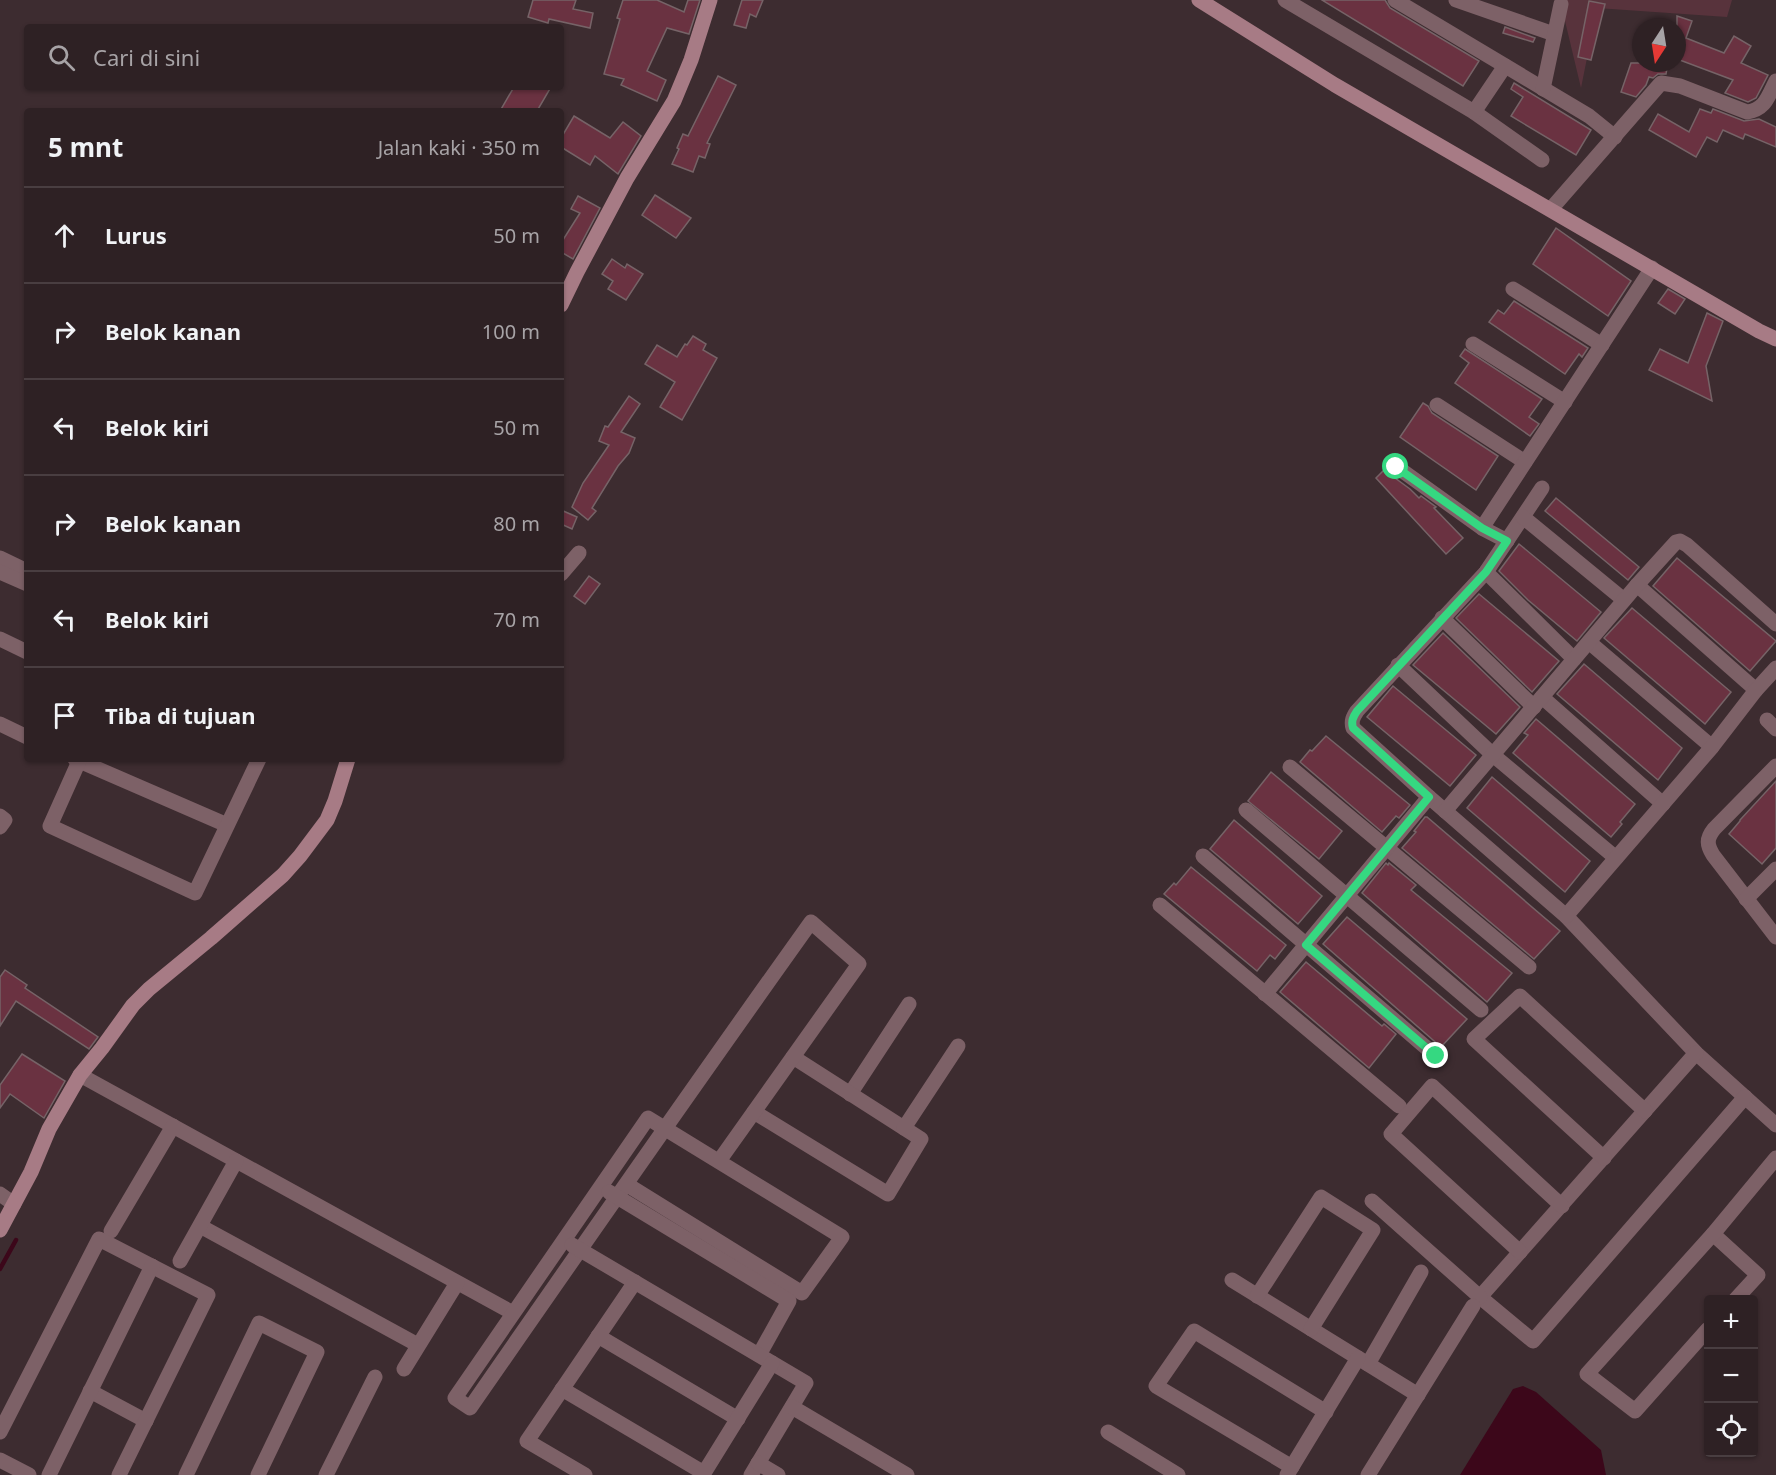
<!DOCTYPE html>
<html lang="id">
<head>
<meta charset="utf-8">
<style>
	:root { --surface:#2e2124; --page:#36292c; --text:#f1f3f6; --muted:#a7a3a6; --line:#493e41 }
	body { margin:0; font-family:"Noto Sans",sans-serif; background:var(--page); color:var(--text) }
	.controls { position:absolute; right:18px; bottom:18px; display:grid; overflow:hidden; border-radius:6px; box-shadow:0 2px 4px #0004 }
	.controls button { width:54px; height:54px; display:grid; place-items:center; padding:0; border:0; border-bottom:2px solid var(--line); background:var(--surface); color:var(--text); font:30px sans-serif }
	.compass { position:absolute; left:1632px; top:18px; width:54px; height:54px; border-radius:50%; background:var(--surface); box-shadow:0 2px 4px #0004; rotate:192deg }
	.stop { position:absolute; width:18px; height:18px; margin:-14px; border:4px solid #35d881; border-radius:50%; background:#fff }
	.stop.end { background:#35d881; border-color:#fff; box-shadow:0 2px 6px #0008 }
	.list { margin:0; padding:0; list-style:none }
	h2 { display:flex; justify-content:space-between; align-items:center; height:78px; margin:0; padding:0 24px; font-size:26px }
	h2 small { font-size:20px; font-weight:400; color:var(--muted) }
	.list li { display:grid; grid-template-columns:39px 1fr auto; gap:18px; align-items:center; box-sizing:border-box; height:96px; padding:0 24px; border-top:2px solid var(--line) }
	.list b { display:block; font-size:22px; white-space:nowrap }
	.list em { font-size:20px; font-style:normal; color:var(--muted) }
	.icon { flex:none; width:33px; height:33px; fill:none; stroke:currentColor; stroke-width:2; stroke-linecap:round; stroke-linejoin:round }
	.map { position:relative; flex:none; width:1776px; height:1475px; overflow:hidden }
	.search { position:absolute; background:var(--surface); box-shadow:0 2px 4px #0004; left:24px; top:24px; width:540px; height:66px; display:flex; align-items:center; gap:15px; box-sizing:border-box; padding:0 21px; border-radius:6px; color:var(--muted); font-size:22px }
	.panel { position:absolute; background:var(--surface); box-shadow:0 2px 4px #0004; left:24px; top:108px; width:540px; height:654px; border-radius:6px }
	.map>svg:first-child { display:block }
	.green { fill:#58333c }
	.water { fill:#3c071a }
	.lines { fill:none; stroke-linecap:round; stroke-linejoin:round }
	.stream { stroke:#3c071a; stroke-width:4.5 }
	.building { fill:#6a3241; stroke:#766367; stroke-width:1.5 }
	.street { stroke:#7d6167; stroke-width:15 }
	.secondary { stroke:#a77b85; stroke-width:15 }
	.route { stroke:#35d881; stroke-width:8 }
</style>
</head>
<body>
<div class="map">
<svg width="1776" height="1475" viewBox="0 0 1776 1475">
	<rect width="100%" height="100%" fill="#3d2c30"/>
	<path class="green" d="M1560,0h172l-5,17 -130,-9 -16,80z"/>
	<path class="water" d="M1523,1386l13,6 65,58 5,25h-146l53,-86z"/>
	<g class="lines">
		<path class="stream" d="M0,1269l16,-29"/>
	</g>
	<g class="building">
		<path d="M533,0h43l-3,9 20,4 -3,15 -41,-9 -1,4 -20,-6z"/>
		<path d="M623,0h34l27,12 4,-12h12l-11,34 -22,-6 -20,43 19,9 -9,21 -36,-16 3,-6 -20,-5 16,-55 -3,-1z"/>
		<path d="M742,0h21l-7,17 -6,-3 -4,14 -12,-3z"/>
		<path d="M1322,0h63l5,8 89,53 -16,25z"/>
		<path d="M1589,1l16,3 -14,56 -13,-3z"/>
		<path d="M1677,16l15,5 -6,17 38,15 10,-17 17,10 -10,17 27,12 -12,23 -8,4 -23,-9 8,-13 -56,-21z"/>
		<path d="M1505,27l30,11 -2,4 -30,-9z"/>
		<path d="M1631,63h13l23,5 -1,6h-8l-5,4 -4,-1 -3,8 -10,12 -15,-5z"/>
		<path d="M718,76l18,9 -29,58 3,1 -5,14 -6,-2 -6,16 -21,-8 7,-15 -2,-1 6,-14 5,2z"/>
		<path d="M1514,83l77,47 -15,25 -65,-39 12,-19 -12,-8z"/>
		<path d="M514,87h37l-14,24h-37z"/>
		<path d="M1700,109l11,4 2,-4 31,12 15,-2 17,8v20l-31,-13 -2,5 -20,-9 -6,12 -10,-5 -11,20 -47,-27 9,-16 31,18z"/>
		<path d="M574,116l36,22 13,-16 18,14 -23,38 -23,-18 -5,9 -29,-18v-9z"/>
		<path d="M655,195l36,23 -15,20 -34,-23z"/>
		<path d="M578,196l22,12 -27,51 -12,-7v-9l19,-30 -9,-4z"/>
		<path d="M1556,228l75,53 -23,35 -75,-52z"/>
		<path d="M612,259l13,9 2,-4 16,10 -17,26 -18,-11 5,-8 -11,-7z"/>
		<path d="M1668,289l17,10 -10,15 -17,-11z"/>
		<path d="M1514,301l74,47 -6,9 -3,-3 -14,20 -76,-52 9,-12 6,4z"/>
		<path d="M1707,313l16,8 -17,45 6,35 -63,-31 11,-21 28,14z"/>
		<path d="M693,336l13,8 -3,6 14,8 -35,62 -22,-13 15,-25 -30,-18 12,-19 20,12 8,-13 2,1z"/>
		<path d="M1465,349l77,50 -13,18 10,7 -9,12 -75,-53 14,-20 -9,-7z"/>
		<path d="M629,396l11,8 -19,28 14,6 -6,15 -11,13 -26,42 4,3 -8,9 -16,-13 11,-24 26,-38 -10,-4 6,-15 3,1z"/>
		<path d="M1423,403l5,3 4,7 66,43 -22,34 -76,-53z"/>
		<path d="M1387,467l4,8 19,14 9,9 2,-2 15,11 -2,1 29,30 -17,16 -70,-76z"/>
		<path d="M1556,498l83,69 -11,13 -83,-69z"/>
		<path d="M561,510l16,7 -5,12 -11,-5z"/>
		<path d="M1519,544l82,68 -24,29 -49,-41 -29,-29z"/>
		<path d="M1677,558l99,83 -26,30 -97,-85z"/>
		<path d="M589,576l11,8 -15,20 -11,-8z"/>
		<path d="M1479,594l80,67 -27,31 -76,-74z"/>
		<path d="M1632,608l99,84 -26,32 -101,-86z"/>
		<path d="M1443,633l77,74 -24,27 -83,-69z"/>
		<path d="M1584,664l98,84 -24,32 -101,-86z"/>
		<path d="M1393,686l83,69 -26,31 -83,-69z"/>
		<path d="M1536,719l99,85 -15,18 2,2 -11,13 -98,-84 15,-18 -4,-2z"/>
		<path d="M1326,736l84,69 -11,13 -3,-2 -14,16 -82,-70 10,-12 2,1z"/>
		<path d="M1271,772l71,59 -23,28 -71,-58z"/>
		<path d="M1492,777l98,84 -25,31 -98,-84z"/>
		<path d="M1776,781v67l-14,16 -33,-30 11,-13v-1z"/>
		<path d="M1425,817h2l133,114 -26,28 -132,-111 14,-16 -2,-1z"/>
		<path d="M1234,820l88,76 -24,28 -88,-75z"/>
		<path d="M1386,863l2,2 1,-2 27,22 -5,5 101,83 -25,29 -125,-109z"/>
		<path d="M1191,867l95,78 -11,14 -5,-4 -13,16 -93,-77 10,-11 2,2z"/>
		<path d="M1347,917l120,102 -26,28 -118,-103z"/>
		<path d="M1306,962l76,64 2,-2 12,10 -27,34 -89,-76z"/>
		<path d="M5,970l22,15 -2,3 73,49 -9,12 -73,-48 -16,25v-49z"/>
		<path d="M22,1054l43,27 -21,37 -34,-24 -10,14v-23z"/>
	</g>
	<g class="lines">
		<g class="street">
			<path d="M1285,0l189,112 68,48"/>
			<path d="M1395,0l194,116 26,21"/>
			<path d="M1456,0l98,34"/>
			<path d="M1543,89l18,-85"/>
			<path d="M1474,112l31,-46"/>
			<path d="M1551,209l110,-126 19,3 67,26c19,-3 21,-16 29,-31"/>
			<path d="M1513,289l89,56"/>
			<path d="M1473,344l92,58"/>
			<path d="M1437,405l88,57"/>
			<path d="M1397,467l85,61 25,13"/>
			<path d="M1542,488l-56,84 -129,139c-4,6 -6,10 -4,17l76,69 137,119 130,137 80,72"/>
			<path d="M1523,517l101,83"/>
			<path d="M1482,528l170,-260"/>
			<path d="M0,558l27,13"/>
			<path d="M0,572l27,12"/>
			<path d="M1486,572l88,87"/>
			<path d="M561,574l18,-21"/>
			<path d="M1637,585l119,105"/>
			<path d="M1442,618l92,89"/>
			<path d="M0,639l27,13"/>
			<path d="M1589,642l123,105"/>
			<path d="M1398,665l95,90 123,103"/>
			<path d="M1542,697l121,107"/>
			<path d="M1767,720l9,9"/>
			<path d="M0,724l27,13"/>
			<path d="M75,759l152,66"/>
			<path d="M80,759l-30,67 145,67 64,-134"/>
			<path d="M1776,766l-62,63c-8,10 -7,16 -1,26l63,82"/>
			<path d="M1290,767l239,200"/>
			<path d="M1246,810l235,200"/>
			<path d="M1445,811l192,-226 39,-43 4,-1 7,4 89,79"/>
			<path d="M0,816l5,4 -5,7"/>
			<path d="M1203,856l233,200"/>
			<path d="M1746,899l30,-30"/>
			<path d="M1160,905l239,201"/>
			<path d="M1566,916l146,-169 44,-57 20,-22"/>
			<path d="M1265,994l164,-197"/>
			<path d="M1696,1053l-216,244 53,44 212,-244"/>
			<path d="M80,1075l433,238"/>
			<path d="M850,1094l59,-90"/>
			<path d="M754,1112l134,82 33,-55 -128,-82"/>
			<path d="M904,1128l54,-82"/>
			<path d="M1604,1158l-130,-119 46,-43 125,115"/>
			<path d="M626,1184l176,109 40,-56 -178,-109 -16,-10 -193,280 15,10c113,-163 226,-325 341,-486l48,42 -140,197"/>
			<path d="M609,1192l180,109 -30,54"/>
			<path d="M0,1194l14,10"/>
			<path d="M1372,1201l108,96"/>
			<path d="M200,1226l218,119"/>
			<path d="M111,1231l62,-105"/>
			<path d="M1713,1234l45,41 -23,25"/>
			<path d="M572,1245l234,138 -55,92"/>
			<path d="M1520,1252l-129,-118 41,-48 130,120"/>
			<path d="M180,1261l56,-100"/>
			<path d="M1232,1280l186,115"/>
			<path d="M1257,1296l64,-99 52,33 -62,99"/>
			<path d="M1708,1329l-73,82 -48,-37 126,-140 63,-76"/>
			<path d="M598,1336l140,83"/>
			<path d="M1368,1364l53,-92"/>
			<path d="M404,1369l53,-86"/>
			<path d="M562,1389l142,84 68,-110"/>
			<path d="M90,1391l56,30"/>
			<path d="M792,1407l115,68"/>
			<path d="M0,1432l99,-193 109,56 -89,180"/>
			<path d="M1108,1432l70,43"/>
			<path d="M0,1460l29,15"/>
			<path d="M758,1463l20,12"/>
			<path d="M1292,1467l-136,-81 38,-55 132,81"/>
			<path d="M49,1475l103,-209"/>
			<path d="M186,1475l73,-152 58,29 -59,123"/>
			<path d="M326,1475l49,-98"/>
			<path d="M585,1475l-58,-34 108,-159"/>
			<path d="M1287,1475l71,-117"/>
			<path d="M1368,1475l105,-169"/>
		</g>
		<g class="secondary">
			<path d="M1199,0l136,85 424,246 17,8"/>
			<path d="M561,305l16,-33 50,-94 47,-77 17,-41 19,-60"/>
			<path d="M0,1230l31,-58 18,-43 31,-54 22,-27 31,-43 16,-16 62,-51 72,-63 17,-19 27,-36 8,-19 13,-42"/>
		</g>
	</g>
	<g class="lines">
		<path class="route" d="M1396,467l86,61 25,13 -21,31 -129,139c-4,6 -6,10 -4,17l76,69 -123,148 130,111"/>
	</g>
</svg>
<div class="controls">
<button>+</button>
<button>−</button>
<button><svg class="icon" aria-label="locate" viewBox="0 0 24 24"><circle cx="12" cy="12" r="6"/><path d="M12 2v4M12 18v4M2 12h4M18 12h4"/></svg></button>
</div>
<svg class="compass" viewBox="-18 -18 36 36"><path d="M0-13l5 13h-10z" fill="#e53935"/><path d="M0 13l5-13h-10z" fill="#a7a3a6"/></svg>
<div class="stop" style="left:1396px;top:467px"></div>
<div class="stop end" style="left:1436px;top:1056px"></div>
<div class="search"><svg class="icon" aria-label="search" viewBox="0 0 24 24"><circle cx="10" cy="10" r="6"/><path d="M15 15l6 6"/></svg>Cari di sini</div>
<section class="panel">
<h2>5 mnt<small>Jalan kaki · 350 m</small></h2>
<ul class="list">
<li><svg class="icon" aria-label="ahead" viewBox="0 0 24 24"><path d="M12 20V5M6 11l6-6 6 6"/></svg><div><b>Lurus</b></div><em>50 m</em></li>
<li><svg class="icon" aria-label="right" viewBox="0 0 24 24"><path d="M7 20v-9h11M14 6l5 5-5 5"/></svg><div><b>Belok kanan</b></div><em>100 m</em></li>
<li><svg class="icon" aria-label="left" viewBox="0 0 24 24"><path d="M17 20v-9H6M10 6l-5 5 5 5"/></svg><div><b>Belok kiri</b></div><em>50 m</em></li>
<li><svg class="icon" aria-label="right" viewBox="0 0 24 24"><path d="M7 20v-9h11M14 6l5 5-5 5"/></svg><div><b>Belok kanan</b></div><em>80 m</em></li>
<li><svg class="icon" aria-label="left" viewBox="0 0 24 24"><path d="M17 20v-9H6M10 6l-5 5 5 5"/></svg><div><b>Belok kiri</b></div><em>70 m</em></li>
<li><svg class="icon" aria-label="arrive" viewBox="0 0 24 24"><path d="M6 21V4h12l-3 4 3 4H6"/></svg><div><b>Tiba di tujuan</b></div></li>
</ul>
</section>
</div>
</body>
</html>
